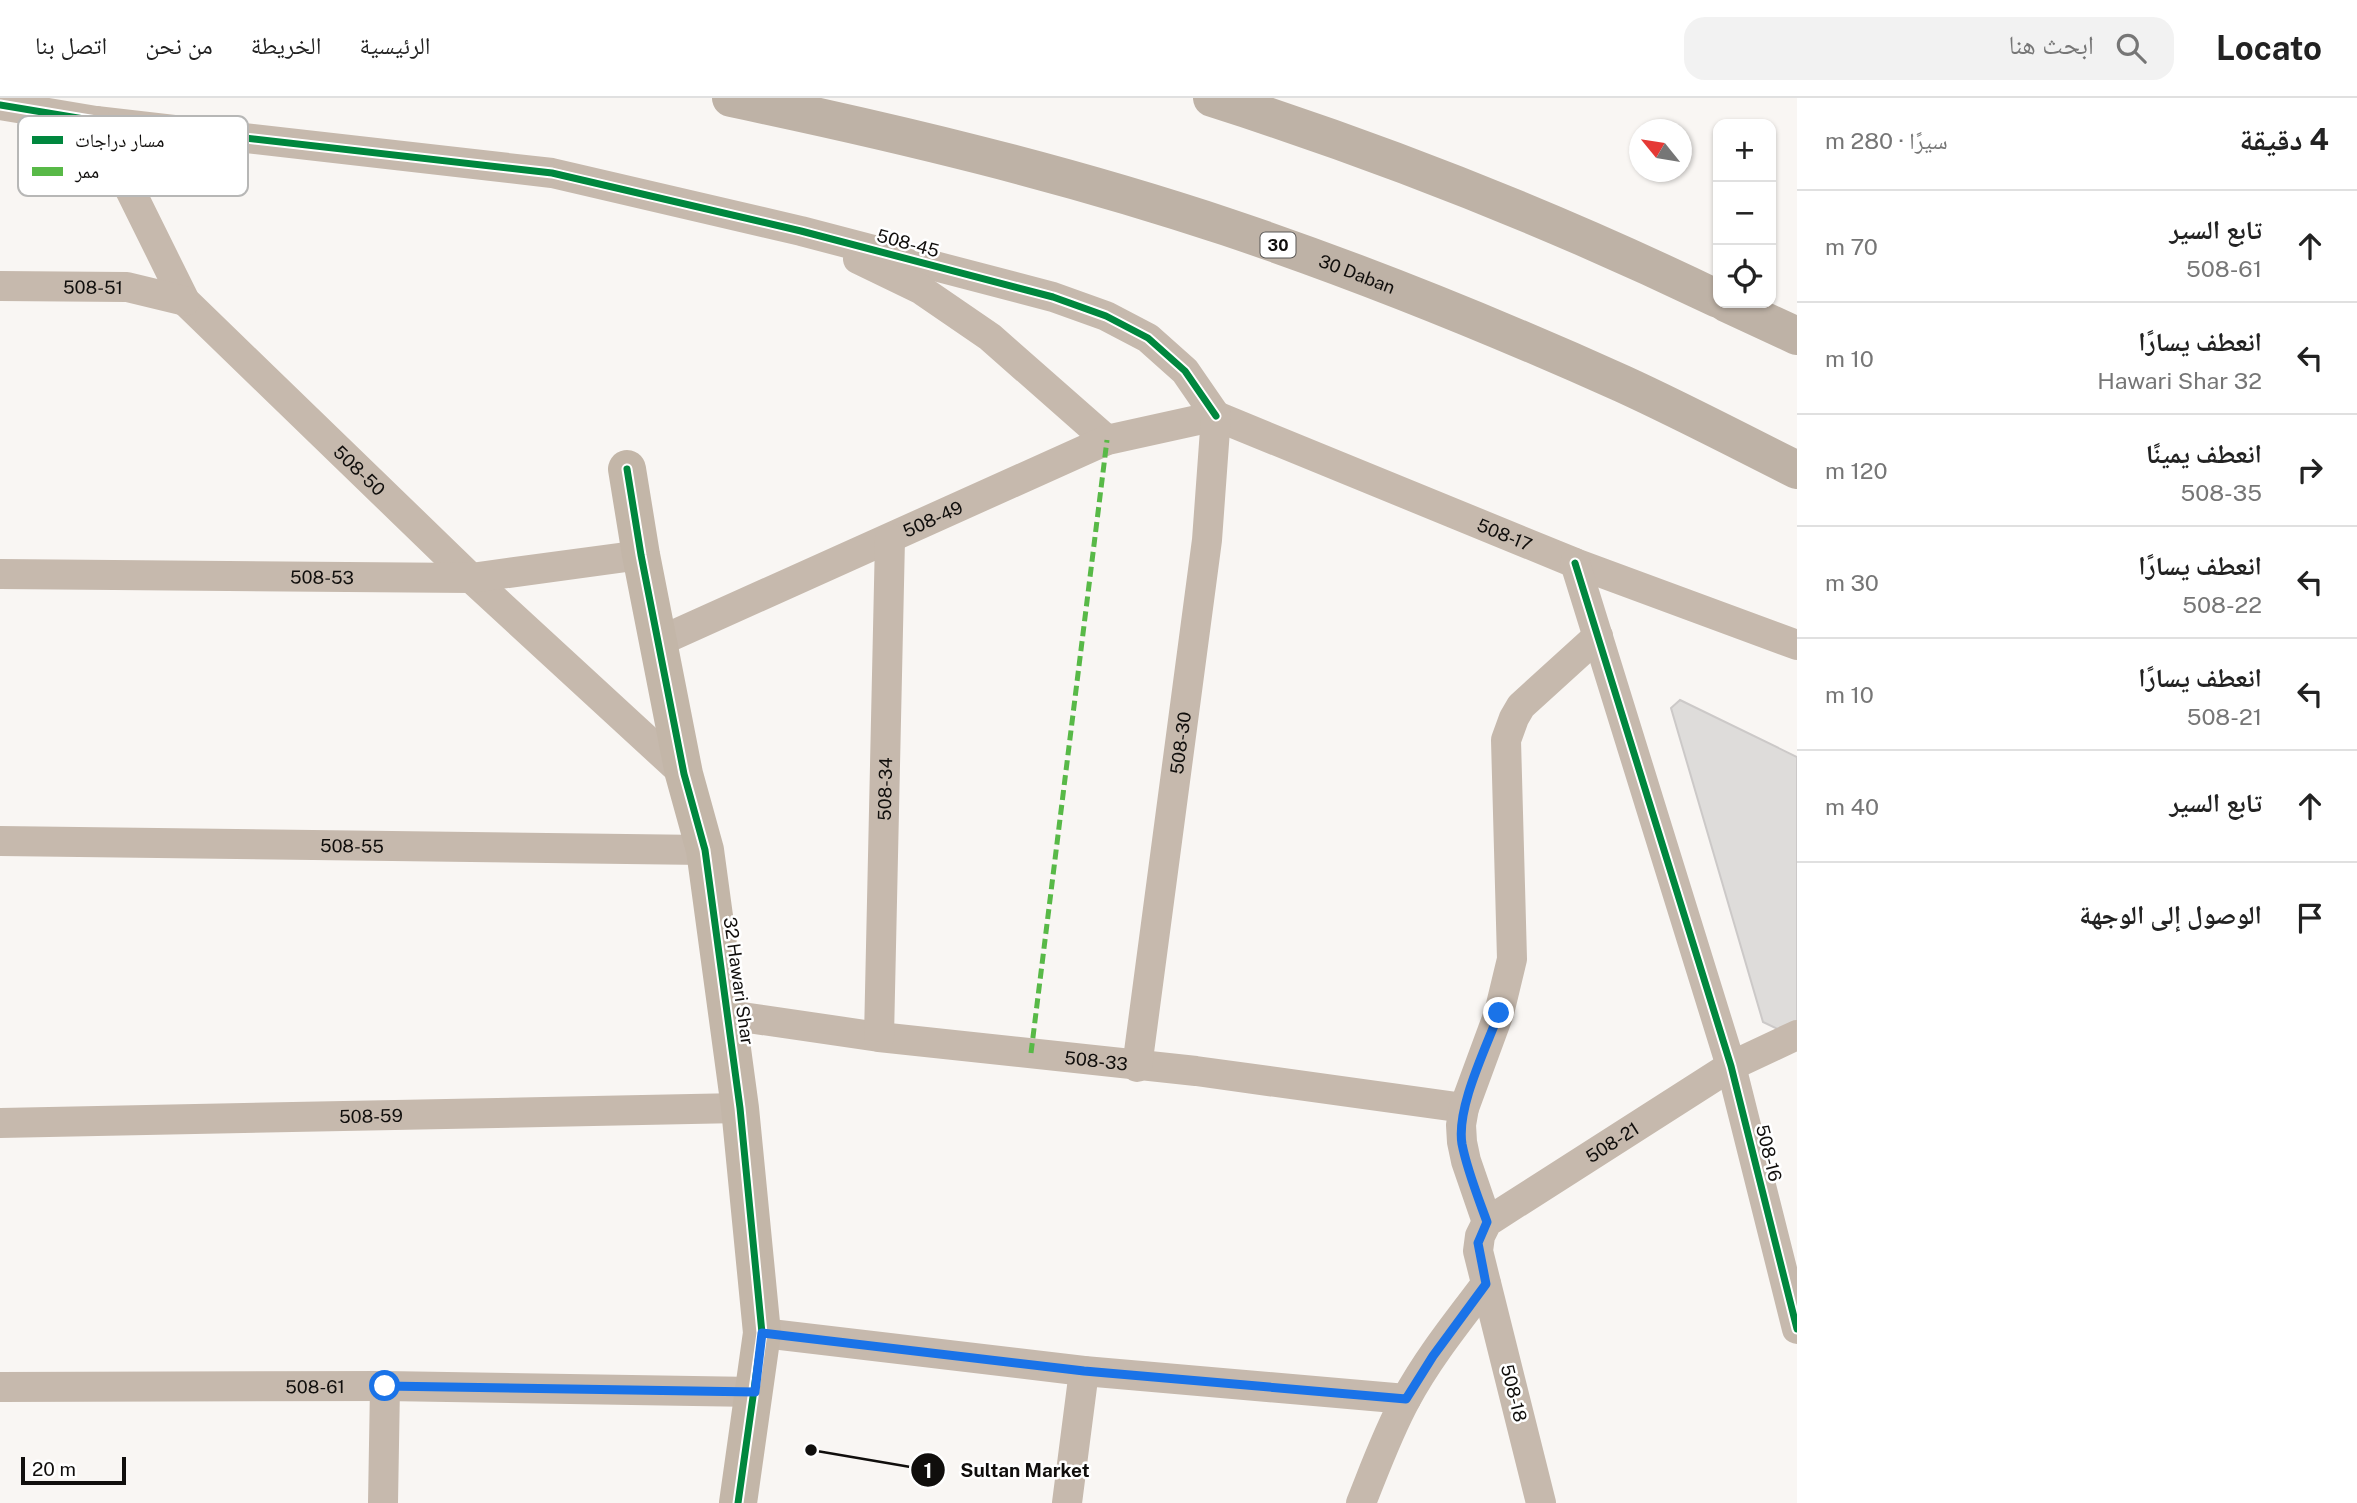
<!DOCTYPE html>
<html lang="ar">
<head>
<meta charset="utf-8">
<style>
	:root { --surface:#fff; --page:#f2f2f2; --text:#222; --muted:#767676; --line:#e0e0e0 }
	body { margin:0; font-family:"Public Sans","Noto Naskh Arabic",sans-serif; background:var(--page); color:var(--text); direction:rtl }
	.controls { position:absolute; right:21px; top:21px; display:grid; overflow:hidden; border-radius:14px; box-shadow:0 2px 5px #0004 }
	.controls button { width:63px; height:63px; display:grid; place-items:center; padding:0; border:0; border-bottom:2px solid var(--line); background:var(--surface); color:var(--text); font:35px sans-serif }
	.compass { position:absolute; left:1629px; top:21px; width:63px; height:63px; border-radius:50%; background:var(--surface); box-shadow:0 2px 5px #0004; rotate:300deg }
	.scale { position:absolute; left:21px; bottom:18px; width:105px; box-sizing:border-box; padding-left:7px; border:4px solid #100e0c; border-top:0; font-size:19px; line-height:24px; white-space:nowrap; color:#100e0c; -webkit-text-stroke:5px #fff; paint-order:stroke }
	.stop { position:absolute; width:21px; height:21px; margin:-16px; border:5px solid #1a73e8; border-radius:50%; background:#fff }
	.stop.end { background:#1a73e8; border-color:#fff; box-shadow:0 2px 7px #0008 }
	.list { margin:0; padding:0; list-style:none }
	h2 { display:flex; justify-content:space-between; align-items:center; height:91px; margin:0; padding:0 28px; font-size:30px }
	h2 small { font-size:23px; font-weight:400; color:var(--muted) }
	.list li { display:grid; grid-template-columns:46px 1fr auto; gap:21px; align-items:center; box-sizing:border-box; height:112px; padding:0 28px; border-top:2px solid var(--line) }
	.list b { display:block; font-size:26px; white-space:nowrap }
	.list p { margin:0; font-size:23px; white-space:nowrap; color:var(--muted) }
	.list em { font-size:23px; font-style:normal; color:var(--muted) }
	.icon { flex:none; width:38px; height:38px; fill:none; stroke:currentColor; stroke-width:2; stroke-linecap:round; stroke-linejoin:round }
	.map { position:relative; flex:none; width:1797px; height:1405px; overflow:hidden; direction:ltr }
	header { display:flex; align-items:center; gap:42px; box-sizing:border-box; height:98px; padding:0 35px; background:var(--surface); border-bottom:2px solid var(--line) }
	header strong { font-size:33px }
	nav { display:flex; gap:38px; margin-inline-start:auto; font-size:24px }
	.search { width:490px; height:63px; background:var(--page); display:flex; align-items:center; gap:18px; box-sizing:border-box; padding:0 24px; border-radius:21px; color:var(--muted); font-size:26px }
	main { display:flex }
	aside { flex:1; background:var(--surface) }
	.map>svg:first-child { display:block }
	.building { fill:#dedcda; stroke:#ccc9c8; stroke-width:2 }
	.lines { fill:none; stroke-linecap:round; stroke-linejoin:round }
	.street { stroke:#c6b9ad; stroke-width:30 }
	.secondary { stroke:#c3b6a8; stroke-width:38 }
	.primary { stroke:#beb2a6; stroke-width:38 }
	.quiet { stroke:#58b947; stroke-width:5; stroke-dasharray:10 5; stroke-linecap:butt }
	.cycleway-casing { stroke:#fff; stroke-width:11 }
	.cycleway { stroke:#00873e; stroke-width:7 }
	.route { stroke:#1a73e8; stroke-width:9 }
	.labels { text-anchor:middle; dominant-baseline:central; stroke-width:5; stroke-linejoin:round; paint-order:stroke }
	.shield { fill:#fff; stroke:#585655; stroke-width:2 }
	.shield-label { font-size:16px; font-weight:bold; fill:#100e0c }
	.street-label { font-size:18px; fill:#100e0c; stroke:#fff }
	.key { fill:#fff; stroke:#b7b7b6; stroke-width:2 }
	.key-label { font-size:19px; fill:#100e0c }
	.leader { fill:none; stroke:#100e0c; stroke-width:2.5 }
	.callout-dot { fill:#100e0c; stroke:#fff; stroke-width:2.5 }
	.mark-label { font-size:21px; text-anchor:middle; font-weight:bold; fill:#fff }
	.callout-label { font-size:19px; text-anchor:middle; font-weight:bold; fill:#100e0c; stroke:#fff; stroke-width:5; stroke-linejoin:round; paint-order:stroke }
</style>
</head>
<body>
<header>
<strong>Locato</strong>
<div class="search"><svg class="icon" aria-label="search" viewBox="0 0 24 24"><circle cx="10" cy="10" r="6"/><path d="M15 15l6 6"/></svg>ابحث هنا</div>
<nav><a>الرئيسية</a><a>الخريطة</a><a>من نحن</a><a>اتصل بنا</a></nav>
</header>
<main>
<aside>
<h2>4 دقيقة<small>سيرًا · 280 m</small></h2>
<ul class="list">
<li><svg class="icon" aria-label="ahead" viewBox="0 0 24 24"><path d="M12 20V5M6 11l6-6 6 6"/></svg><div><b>تابع السير</b><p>508-61</p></div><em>70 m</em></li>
<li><svg class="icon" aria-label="left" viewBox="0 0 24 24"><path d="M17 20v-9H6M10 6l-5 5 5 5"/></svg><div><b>انعطف يسارًا</b><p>32 Hawari Shar</p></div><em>10 m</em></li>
<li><svg class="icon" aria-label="right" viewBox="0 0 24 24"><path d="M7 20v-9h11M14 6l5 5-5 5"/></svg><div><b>انعطف يمينًا</b><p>508-35</p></div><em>120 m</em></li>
<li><svg class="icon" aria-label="left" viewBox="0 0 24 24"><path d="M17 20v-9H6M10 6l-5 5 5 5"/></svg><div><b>انعطف يسارًا</b><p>508-22</p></div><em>30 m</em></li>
<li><svg class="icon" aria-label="left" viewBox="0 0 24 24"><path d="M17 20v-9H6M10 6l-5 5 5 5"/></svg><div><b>انعطف يسارًا</b><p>508-21</p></div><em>10 m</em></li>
<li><svg class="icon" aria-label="ahead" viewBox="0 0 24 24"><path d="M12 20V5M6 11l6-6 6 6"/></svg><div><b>تابع السير</b></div><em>40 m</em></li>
<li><svg class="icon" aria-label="arrive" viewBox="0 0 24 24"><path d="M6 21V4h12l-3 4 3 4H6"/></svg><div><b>الوصول إلى الوجهة</b></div></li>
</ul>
</aside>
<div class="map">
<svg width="1797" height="1405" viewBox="0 0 1797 1405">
	<rect width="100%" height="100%" fill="#f9f6f3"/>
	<path class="building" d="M1680,602l117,57v270l-11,6 -23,-11 -92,-314z"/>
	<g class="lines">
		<g class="street">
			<path d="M0,7l96,16 456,52 249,58 252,66 53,19 42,22 37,33 31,45"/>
			<path id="s1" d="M96,23l89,180 286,277 213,196"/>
			<path d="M858,161l62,30 70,48 117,103"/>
			<path id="s2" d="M0,188l127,1 58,14"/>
			<path id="s3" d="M1216,318l359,147 222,82"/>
			<path d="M1575,465l156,503 66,263"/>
			<path id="s4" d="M0,476l471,4 170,-23"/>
			<path id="s5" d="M658,544l449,-202 109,-24"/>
			<path id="s6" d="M0,743l705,9"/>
			<path id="s7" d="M728,917l151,22 317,34 268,37"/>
			<path id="s8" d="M879,939l11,-498"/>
			<path id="s9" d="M1137,969l70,-527 9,-124"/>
			<path id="s10" d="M0,1025l740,-15"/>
			<path d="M1487,1124l-21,-61 -4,-19 -1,-17 3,-17 35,-95 13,-54 -6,-219 8,-22 7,-12 77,-70"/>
			<path d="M762,1235l322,38 322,28"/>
			<path id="s11" d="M0,1289l385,-1 370,6"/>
			<path d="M383,1405l2,-117"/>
			<path d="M1067,1405l17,-132"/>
			<path d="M1361,1405c14,-35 27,-71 45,-104 22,-41 52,-78 80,-115"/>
			<path id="s12" d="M1541,1405l-63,-252 2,-15 7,-14 244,-156 66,-31"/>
		</g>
		<path class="secondary" d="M627,371l14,86 43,219 21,76 35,258 22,225 -24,170"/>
		<g class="primary">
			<path id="s13" d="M731,0c167,35 334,75 496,129 134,45 267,99 396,157 59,27 116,57 174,86"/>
			<path d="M1212,0c173,55 342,122 506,201"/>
			<path d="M1726,205l71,33"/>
		</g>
		<path class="quiet" d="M1031,955l76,-613"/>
		<defs>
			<g id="cycleway">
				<path d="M0,7l96,16 456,52 249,58 252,66 53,19 42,22 37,33 31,45"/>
				<path d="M627,371l14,86 43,219 21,76 35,258 22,225 -24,170"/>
				<path d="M1575,465l156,503 66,263"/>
			</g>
		</defs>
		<use href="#cycleway" class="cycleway-casing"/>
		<use href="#cycleway" class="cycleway"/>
	</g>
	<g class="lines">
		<path class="route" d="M385,1288l370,6 7,-59 322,38 322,28 27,-43 53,-72 -8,-41 9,-21c-9,-25 -20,-52 -25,-78 -6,-36 24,-96 37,-131"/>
	</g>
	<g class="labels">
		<rect class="shield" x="1260.5" y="134.5" width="35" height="25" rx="5"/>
		<g class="shield-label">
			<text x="1278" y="147">30</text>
		</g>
		<g class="street-label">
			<text transform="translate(908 145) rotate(15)">508-45</text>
			<text stroke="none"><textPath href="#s13" startOffset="651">30 Daban</textPath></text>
			<text stroke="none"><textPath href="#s2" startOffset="93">508-51</textPath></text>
			<text stroke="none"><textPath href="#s1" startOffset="444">508-50</textPath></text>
			<text stroke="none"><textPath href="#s5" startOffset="301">508-49</textPath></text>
			<text stroke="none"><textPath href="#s3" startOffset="312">508-17</textPath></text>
			<text stroke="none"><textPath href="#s4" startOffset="322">508-53</textPath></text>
			<text stroke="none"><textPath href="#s9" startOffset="327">508-30</textPath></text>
			<text stroke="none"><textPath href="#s8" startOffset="248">508-34</textPath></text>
			<text stroke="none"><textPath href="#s6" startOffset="352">508-55</textPath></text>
			<text transform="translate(739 883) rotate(82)">32 Hawari Shar</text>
			<text stroke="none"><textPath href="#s7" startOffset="371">508-33</textPath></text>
			<text stroke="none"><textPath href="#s10" startOffset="371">508-59</textPath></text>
			<text stroke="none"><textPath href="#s12" startOffset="439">508-21</textPath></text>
			<text transform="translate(1769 1055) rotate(76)">508-16</text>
			<text stroke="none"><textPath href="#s11" startOffset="315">508-61</textPath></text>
			<text transform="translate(1514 1295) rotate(76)">508-18</text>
		</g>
	</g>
	<rect x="18" y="18" width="230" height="80" rx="10" class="key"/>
	<rect x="32" y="38" width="31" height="8" fill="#00873e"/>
	<rect x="32" y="69" width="31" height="9" fill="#58b947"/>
	<g class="key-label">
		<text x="75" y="49">مسار دراجات</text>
		<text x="75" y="80">ممر</text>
	</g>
	<path class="leader" d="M811 1352L928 1372"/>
	<g class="callout-dot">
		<circle cx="811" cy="1352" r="7"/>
		<circle cx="928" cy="1372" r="18"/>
	</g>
	<g class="mark-label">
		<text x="928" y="1380">1</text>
	</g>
	<g class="callout-label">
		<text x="1025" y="1379">Sultan Market</text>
	</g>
</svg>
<div class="controls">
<button>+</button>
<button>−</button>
<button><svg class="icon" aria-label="locate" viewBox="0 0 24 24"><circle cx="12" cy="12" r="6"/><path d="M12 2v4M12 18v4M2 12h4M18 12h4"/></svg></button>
</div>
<svg class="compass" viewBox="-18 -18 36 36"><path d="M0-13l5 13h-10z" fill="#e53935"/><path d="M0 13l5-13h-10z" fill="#767676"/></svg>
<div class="scale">20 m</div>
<div class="stop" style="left:385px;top:1288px"></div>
<div class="stop end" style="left:1499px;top:915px"></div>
</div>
</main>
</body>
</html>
